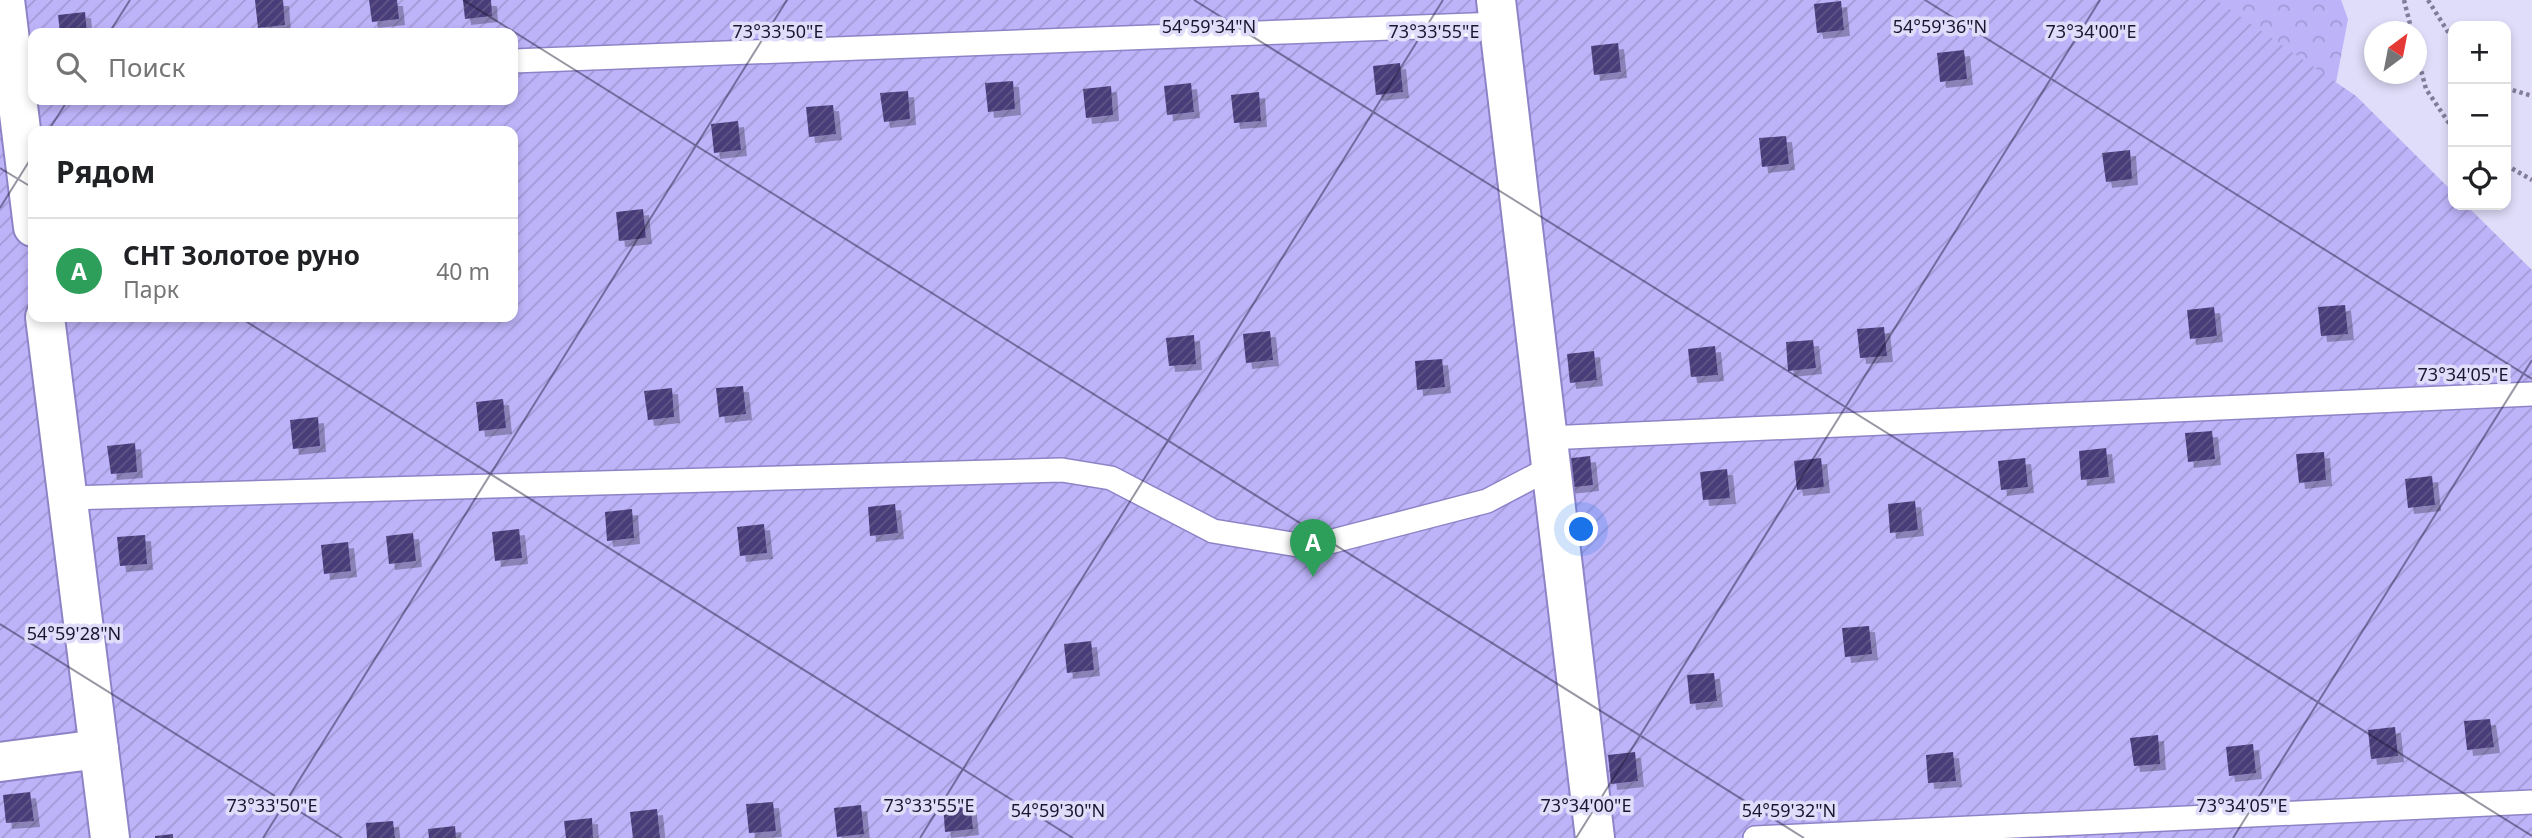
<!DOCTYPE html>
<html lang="ru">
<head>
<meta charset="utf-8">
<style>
	:root { --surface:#fff; --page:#f6f6f6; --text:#202124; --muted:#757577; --line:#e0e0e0; --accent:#6d6f12 }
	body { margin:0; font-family:"Noto Sans",sans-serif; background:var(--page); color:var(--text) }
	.controls { position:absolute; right:21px; top:21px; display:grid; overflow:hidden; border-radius:14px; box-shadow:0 4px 10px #0003 }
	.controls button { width:63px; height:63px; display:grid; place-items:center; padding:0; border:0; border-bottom:2px solid var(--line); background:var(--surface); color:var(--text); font:35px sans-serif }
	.compass { position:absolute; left:2364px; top:21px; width:63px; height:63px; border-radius:50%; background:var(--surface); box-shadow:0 4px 10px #0003; rotate:32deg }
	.you { position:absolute; left:1582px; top:530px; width:24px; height:24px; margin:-18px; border:5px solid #fff; border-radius:50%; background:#1a73e8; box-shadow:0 0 0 10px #1a73e833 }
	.badge { display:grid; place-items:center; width:46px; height:46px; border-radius:50%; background:var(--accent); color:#fff; font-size:23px; font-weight:700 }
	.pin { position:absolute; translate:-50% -58px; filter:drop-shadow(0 2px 4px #0008) }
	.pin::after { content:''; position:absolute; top:37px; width:24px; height:21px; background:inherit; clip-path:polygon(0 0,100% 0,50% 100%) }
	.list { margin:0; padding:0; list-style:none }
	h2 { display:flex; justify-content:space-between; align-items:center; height:91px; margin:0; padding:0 28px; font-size:30px }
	h2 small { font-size:23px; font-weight:400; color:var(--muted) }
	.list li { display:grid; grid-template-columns:46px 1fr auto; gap:21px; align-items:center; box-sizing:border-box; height:105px; padding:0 28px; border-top:2px solid var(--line) }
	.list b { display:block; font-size:26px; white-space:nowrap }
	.list p { margin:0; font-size:23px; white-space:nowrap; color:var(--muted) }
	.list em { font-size:23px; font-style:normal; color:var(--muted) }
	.icon { flex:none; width:38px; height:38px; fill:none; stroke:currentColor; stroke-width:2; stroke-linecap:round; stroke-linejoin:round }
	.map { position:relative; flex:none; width:2532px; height:838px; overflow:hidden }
	.search { position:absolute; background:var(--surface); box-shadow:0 4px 10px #0003; left:28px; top:28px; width:490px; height:77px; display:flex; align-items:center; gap:18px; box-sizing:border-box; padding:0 24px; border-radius:14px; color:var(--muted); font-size:26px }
	.panel { position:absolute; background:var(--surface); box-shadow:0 4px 10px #0003; left:28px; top:126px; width:490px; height:196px; border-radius:14px }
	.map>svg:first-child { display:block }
	.forest { fill:url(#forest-crowns) }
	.garden { fill:url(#garden-furrows); fill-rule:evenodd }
	.building { fill:url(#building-hatch); filter:url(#shadow) }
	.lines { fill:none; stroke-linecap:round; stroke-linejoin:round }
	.service-casing { stroke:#8e83c6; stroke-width:26 }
	.minor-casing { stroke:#8e83c6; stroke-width:42 }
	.path { stroke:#817d99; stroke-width:4.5; stroke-dasharray:3.5 3.5; stroke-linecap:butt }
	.service { stroke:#fff; stroke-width:23 }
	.minor { stroke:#fff; stroke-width:38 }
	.ticks { fill:none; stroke:#1b1630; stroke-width:2; stroke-opacity:0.45 }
	.ticks-label { font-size:18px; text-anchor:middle; fill:#1b1630; stroke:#e0ddfa; stroke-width:7; stroke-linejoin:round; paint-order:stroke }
</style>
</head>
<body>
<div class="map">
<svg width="2532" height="838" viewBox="0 0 2532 838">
	<defs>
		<pattern id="forest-crowns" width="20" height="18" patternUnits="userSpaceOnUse" patternTransform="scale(1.75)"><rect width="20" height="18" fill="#bdb3f9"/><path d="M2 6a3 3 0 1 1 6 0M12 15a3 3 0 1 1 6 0" fill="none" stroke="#a299d6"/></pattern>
		<pattern id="garden-furrows" width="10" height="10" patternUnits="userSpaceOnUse" patternTransform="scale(1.75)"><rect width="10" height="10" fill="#bdb3f9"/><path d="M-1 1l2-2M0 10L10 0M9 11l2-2" fill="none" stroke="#a299d6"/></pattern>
		<pattern id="building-hatch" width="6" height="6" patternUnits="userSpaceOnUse" patternTransform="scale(1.75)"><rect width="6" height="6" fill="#493d79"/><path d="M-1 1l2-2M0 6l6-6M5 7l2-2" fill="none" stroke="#605687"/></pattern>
		<filter id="shadow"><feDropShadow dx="6" dy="6" stdDeviation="0" flood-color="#0004"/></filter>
	</defs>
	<rect width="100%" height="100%" fill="#e0ddfa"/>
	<path class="forest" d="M2190,0h151l7,19 -17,90z"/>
	<path class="garden" d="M0,0h2216l140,96 97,96v13h13l66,65v568h-2532zM33,33h480v67h-480zM33,131h480v186h-480z"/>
	<g class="building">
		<path d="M255,0h28l2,25 -27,3z"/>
		<path d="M369,0h28l2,19 -27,3z"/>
		<path d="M463,0h28l1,16 -27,3z"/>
		<path d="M1841,1l3,29 -27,3 -3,-29z"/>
		<path d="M85,12l2,21h-27l-2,-18z"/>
		<path d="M1618,43l3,29 -27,3 -3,-29z"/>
		<path d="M1964,50l3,29 -27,3 -3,-29z"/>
		<path d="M1400,63l3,29 -27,3 -3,-29z"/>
		<path d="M1013,81l2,28 -27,3 -3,-29z"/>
		<path d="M1191,83l3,29 -27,3 -3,-29z"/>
		<path d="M1111,86l2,29 -27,3 -3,-29z"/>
		<path d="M908,91l2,28 -26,3 -4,-29z"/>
		<path d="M1259,92l2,29 -27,2 -3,-28z"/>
		<path d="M833,105l3,29 -27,3 -3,-30z"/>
		<path d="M738,121l3,29 -27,3 -3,-29z"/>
		<path d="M1786,136l3,28 -27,3 -3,-29z"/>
		<path d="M2130,150l2,29 -26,3 -4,-29z"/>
		<path d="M643,209l3,29 -27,3 -3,-29z"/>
		<path d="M2345,305l3,29 -27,2 -3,-29z"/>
		<path d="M2214,307l3,29 -27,3 -3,-29z"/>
		<path d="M1884,327l3,29 -27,2 -3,-29z"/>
		<path d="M1270,331l3,29 -27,3 -3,-29z"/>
		<path d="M1194,335l2,29 -27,2 -3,-28z"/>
		<path d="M1813,340l3,28 -28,3 -2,-29z"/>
		<path d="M1715,346l3,29 -27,2 -3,-28z"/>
		<path d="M1594,351l3,29 -27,3 -3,-29z"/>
		<path d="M1442,359l3,28 -28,3 -2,-29z"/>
		<path d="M743,386l3,28 -27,3 -3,-29z"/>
		<path d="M672,388l2,29 -26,3 -4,-29z"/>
		<path d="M503,399l3,29 -27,3 -3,-29z"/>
		<path d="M318,417l2,29 -27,3 -3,-29z"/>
		<path d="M2212,431l3,28 -27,3 -3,-29z"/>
		<path d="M135,443l2,29 -26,2 -4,-28z"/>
		<path d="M2106,448l3,29 -28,3 -2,-29z"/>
		<path d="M2324,452l2,28 -27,3 -3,-29z"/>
		<path d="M1590,456l3,29 -27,3 -3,-29z"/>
		<path d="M1821,458l3,29 -27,3 -3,-29z"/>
		<path d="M2025,458l3,29 -27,3 -3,-29z"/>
		<path d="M1727,469l3,29 -27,2 -3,-28z"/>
		<path d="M2432,476l3,29 -27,3 -3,-29z"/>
		<path d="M1915,501l3,29 -28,3 -2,-29z"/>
		<path d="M895,504l3,29 -28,3 -2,-29z"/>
		<path d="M632,509l2,29 -27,3 -2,-29z"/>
		<path d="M764,524l3,29 -27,3 -3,-29z"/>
		<path d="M519,529l3,29 -27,3 -3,-29z"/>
		<path d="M413,533l3,28 -27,3 -3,-28z"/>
		<path d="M145,535l2,29 -27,2 -3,-29z"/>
		<path d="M348,542l3,29 -27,3 -3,-29z"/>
		<path d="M1869,626l3,28 -27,3 -3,-29z"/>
		<path d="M1091,641l3,29 -27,3 -3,-29z"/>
		<path d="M1714,673l3,28 -27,3 -3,-29z"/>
		<path d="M2490,719l4,28 -27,3 -3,-29z"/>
		<path d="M2395,727l3,29 -27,3 -3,-29z"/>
		<path d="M2158,735l2,29 -26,2 -4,-28z"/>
		<path d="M2253,744l3,29 -27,3 -3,-29z"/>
		<path d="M1635,752l3,29 -27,3 -3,-29z"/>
		<path d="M1953,752l3,29 -28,2 -2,-28z"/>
		<path d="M30,792l4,29 -28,2 -3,-28z"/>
		<path d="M970,800l3,29 -28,3 -2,-29z"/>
		<path d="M773,802l3,29 -27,2 -3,-29z"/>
		<path d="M861,805l3,29 -27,3 -3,-29z"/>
		<path d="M657,809l3,29h-27l-3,-26z"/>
		<path d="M592,818l1,20h-27l-2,-17z"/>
		<path d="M393,821l2,17h-28l-1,-15z"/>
		<path d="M455,826l1,12h-27l-1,-9z"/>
		<path d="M173,834v4h-18v-2z"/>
	</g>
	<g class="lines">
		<defs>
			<g id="service">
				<path d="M513,61l986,-37"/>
				<path d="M1547,438l985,-44"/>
				<path d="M67,498l995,-28 49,8 102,53 97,16 177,-46 63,-33"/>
				<path d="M1755,838l777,-36"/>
			</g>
			<g id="minor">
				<path d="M5,0l28,227"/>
				<path d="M1496,0l99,838"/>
				<path d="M45,317l65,521"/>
				<path d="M0,762l99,-13"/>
			</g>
		</defs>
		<use href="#service" class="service-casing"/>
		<use href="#minor" class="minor-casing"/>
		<g class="path">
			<path d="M2404,0l8,32"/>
			<path d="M2428,0l25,40"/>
			<path d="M2416,51l10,38 27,40"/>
			<path d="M2506,88l26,8"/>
			<path d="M2506,165l26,15"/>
		</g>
		<use href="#service" class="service"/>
		<use href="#minor" class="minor"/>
	</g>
	<path class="ticks" d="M463,0l1341,838M1194,0l1338,836M1925,0l607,379M109,33l21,-33M48,131l20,-31M0,168l33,20M0,208l33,-53M239,317l834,521M0,624l342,214M263,838l524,-838M920,838l523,-838M1576,838l524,-838M2233,838l299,-478"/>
	<g class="ticks-label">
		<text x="1209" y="33">54°59'34"N</text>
		<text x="1940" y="33">54°59'36"N</text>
		<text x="778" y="38">73°33'50"E</text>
		<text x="1434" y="38">73°33'55"E</text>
		<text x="2091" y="38">73°34'00"E</text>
		<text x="2463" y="381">73°34'05"E</text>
		<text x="74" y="640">54°59'28"N</text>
		<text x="272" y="812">73°33'50"E</text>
		<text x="929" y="812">73°33'55"E</text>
		<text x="1586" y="812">73°34'00"E</text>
		<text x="2242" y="812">73°34'05"E</text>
		<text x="1058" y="817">54°59'30"N</text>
		<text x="1789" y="817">54°59'32"N</text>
	</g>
</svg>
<div class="controls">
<button>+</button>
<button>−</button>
<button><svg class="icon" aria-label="locate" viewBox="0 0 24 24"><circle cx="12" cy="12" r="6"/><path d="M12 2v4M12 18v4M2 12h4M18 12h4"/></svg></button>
</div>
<svg class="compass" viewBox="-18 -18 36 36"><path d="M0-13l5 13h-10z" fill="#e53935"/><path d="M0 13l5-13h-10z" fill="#757577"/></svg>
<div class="you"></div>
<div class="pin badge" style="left:1313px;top:577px;background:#2e9e5b">A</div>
<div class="search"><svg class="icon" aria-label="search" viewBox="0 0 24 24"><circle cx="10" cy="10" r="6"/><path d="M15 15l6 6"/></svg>Поиск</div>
<section class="panel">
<h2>Рядом<small></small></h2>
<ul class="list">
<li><span class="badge" style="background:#2e9e5b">A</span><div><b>СНТ Золотое руно</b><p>Парк</p></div><em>40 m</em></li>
</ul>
</section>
</div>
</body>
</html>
